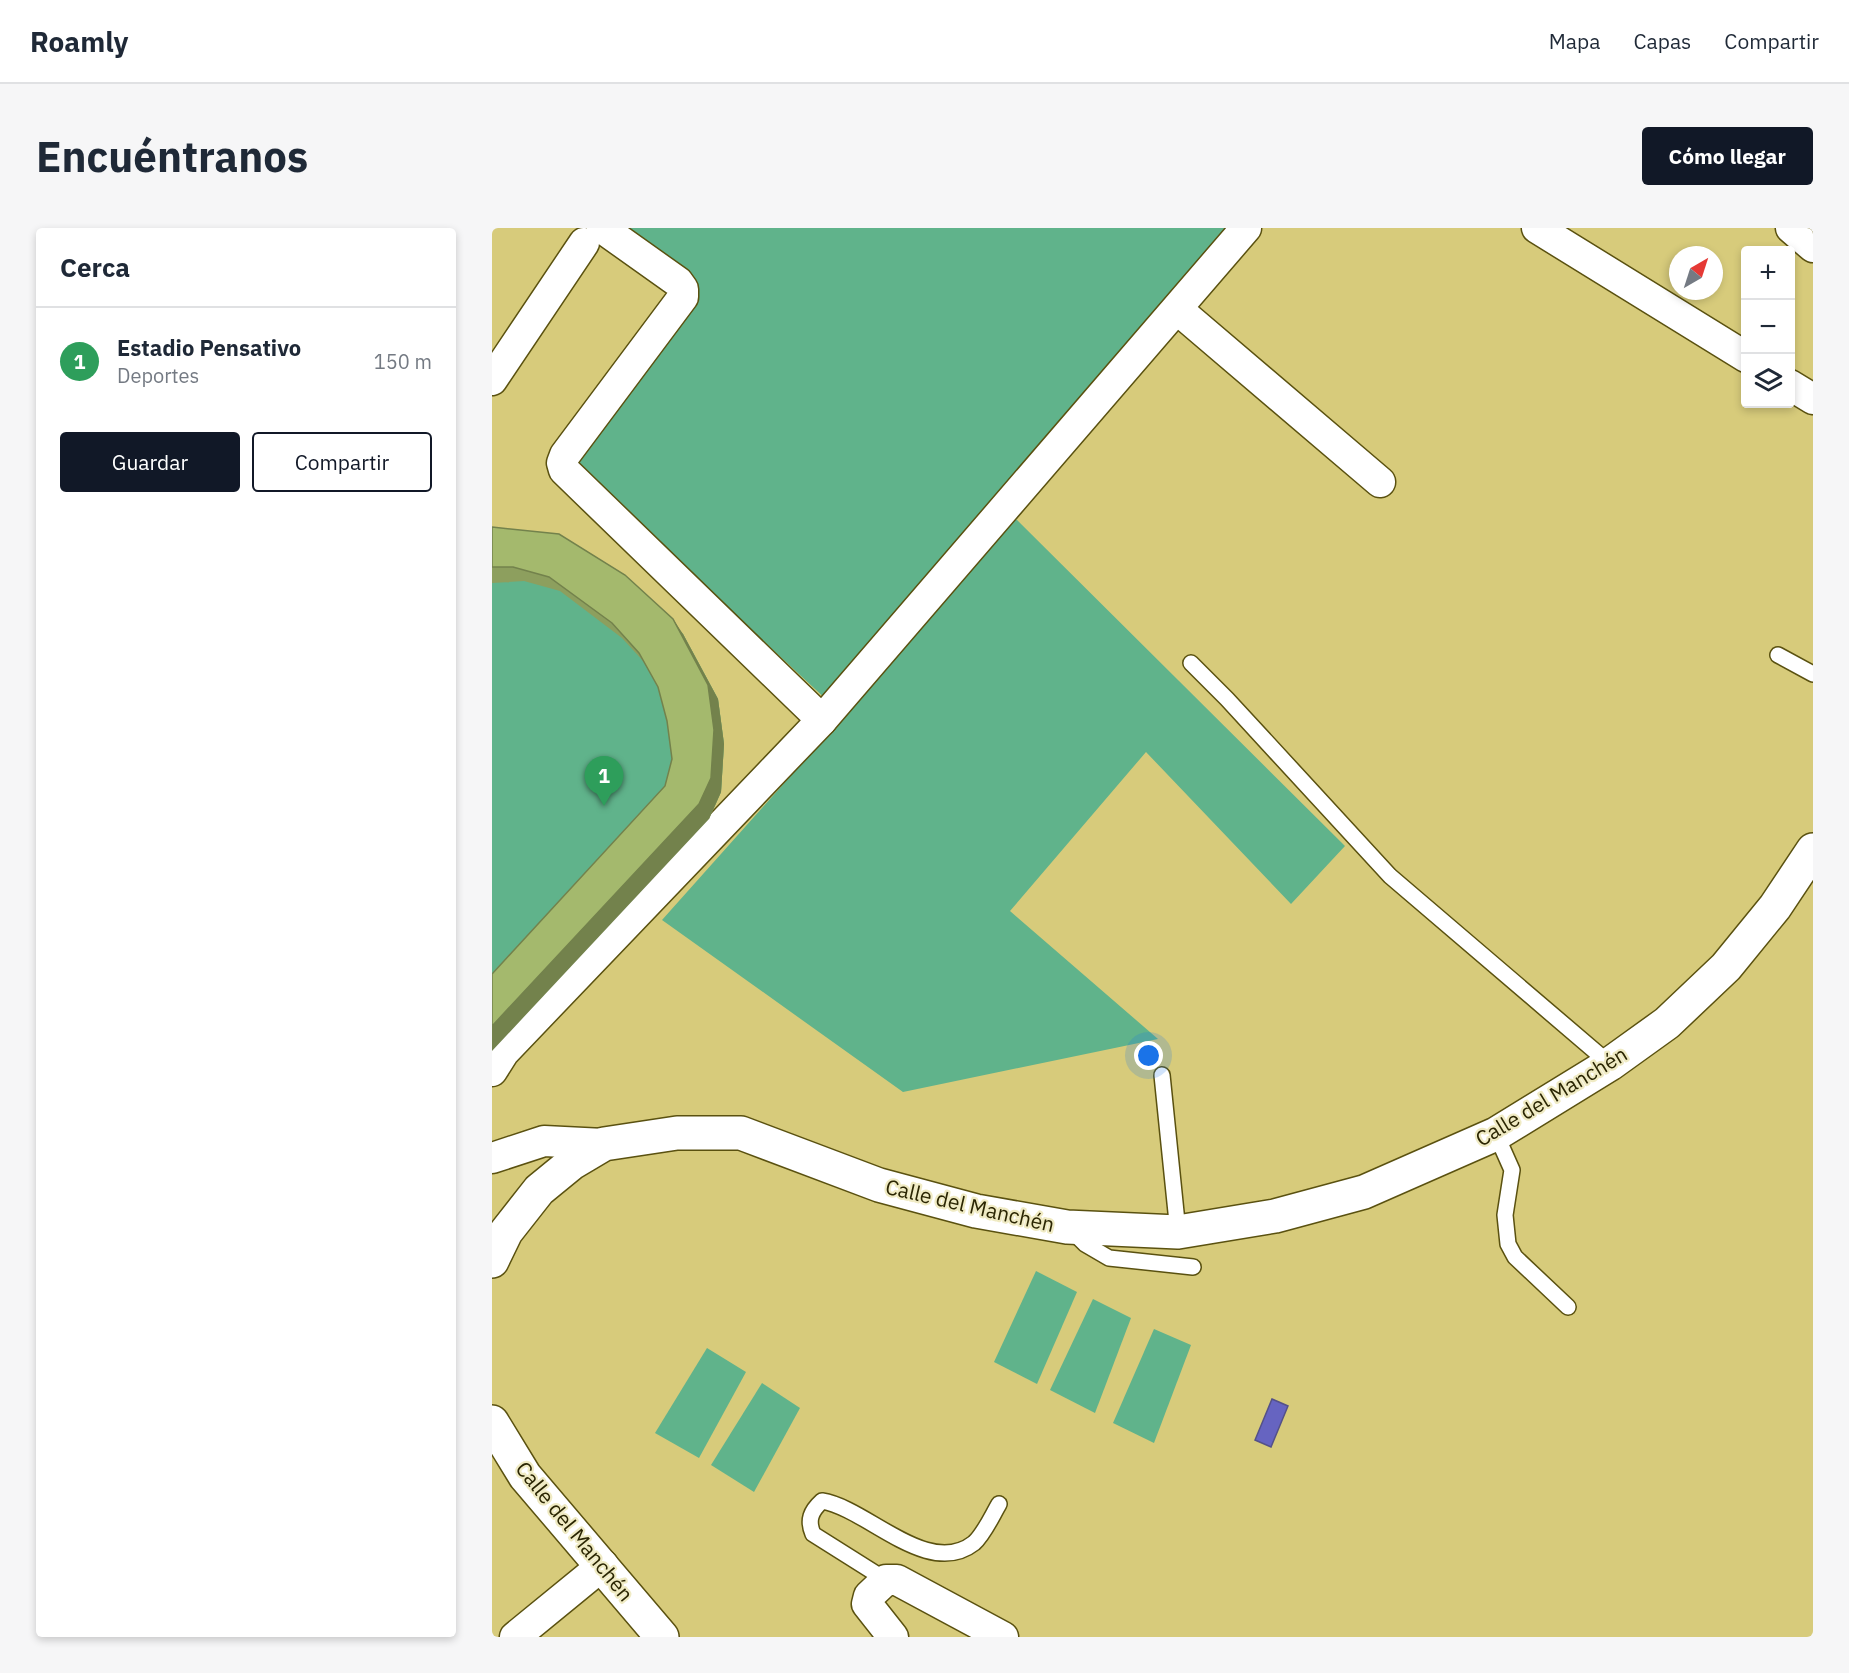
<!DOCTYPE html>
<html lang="es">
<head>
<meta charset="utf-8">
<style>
	:root { --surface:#fff; --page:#f6f6f7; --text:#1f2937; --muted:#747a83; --line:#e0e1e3; --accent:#111827 }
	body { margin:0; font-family:"IBM Plex Sans",sans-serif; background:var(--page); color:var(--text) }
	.controls { position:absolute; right:18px; top:18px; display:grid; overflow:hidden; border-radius:6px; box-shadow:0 3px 9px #0003 }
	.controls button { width:54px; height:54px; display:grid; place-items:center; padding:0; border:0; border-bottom:2px solid var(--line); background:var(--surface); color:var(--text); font:30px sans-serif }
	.compass { position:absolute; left:1177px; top:18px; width:54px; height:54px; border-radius:50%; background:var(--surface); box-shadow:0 3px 9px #0003; rotate:39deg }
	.you { position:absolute; left:657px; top:828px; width:21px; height:21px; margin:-15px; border:4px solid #fff; border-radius:50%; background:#1a73e8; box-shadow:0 0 0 9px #1a73e833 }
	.badge { display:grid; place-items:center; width:39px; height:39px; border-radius:50%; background:var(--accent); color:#fff; font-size:20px; font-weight:700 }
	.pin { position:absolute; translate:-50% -50px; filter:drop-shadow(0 2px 3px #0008) }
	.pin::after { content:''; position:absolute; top:32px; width:21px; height:18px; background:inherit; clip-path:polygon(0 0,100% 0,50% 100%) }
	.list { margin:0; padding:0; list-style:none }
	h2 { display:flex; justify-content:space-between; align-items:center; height:78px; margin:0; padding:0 24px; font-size:26px }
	h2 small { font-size:20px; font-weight:400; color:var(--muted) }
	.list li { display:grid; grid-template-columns:39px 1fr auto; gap:18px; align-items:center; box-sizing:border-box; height:108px; padding:0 24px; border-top:2px solid var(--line) }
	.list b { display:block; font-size:22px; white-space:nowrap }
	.list p { margin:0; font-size:20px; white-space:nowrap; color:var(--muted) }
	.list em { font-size:20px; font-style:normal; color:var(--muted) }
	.actions { display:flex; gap:12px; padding:18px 24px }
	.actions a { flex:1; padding:14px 0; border:2px solid var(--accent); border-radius:6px; text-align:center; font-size:21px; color:var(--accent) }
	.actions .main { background:var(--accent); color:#fff }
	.icon { flex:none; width:33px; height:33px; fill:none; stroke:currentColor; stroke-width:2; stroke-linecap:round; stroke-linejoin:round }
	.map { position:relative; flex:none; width:1321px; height:1409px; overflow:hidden; border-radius:6px }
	header { display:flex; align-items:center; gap:36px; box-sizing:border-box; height:84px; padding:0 30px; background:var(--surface); border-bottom:2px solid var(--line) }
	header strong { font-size:28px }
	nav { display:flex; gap:33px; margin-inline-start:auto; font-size:21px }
	.intro { display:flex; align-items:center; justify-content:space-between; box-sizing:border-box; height:144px; padding:0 36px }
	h1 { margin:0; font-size:42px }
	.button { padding:15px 27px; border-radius:6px; background:var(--accent); color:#fff; font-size:21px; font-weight:700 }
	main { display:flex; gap:36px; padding:0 36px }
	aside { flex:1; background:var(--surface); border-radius:6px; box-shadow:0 3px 9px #0003 }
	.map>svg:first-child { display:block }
	.green { fill:#60b38b }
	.water { fill:#6664c1; stroke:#545188; stroke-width:1.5 }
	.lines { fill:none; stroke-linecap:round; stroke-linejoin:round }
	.service-casing { stroke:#5a5110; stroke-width:18 }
	.minor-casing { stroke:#5a5110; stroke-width:33 }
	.tertiary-casing { stroke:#5a5110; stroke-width:36 }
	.service { stroke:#fff; stroke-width:15 }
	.minor { stroke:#fff; stroke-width:30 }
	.tertiary { stroke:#fff; stroke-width:33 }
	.wall { fill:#8d9f5e }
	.shaded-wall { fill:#73824c }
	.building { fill:#a4b96d; stroke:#73824c; stroke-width:1.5 }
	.labels { text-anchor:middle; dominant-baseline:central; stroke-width:4.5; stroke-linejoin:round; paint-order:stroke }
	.street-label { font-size:21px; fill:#2b2603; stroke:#f0ebc4 }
</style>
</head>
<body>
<header>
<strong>Roamly</strong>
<nav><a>Mapa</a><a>Capas</a><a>Compartir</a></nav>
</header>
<div class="intro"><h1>Encuéntranos</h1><a class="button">Cómo llegar</a></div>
<main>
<aside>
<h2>Cerca<small></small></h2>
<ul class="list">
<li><span class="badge" style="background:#2e9e5b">1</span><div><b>Estadio Pensativo</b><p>Deportes</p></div><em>150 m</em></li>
</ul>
<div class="actions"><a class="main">Guardar</a><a>Compartir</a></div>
</aside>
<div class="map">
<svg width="1321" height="1409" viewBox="0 0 1321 1409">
	<rect width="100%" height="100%" fill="#d7cb7b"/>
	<g class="green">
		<path d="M136,0h611l-238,276 344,342 -54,58 -145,-152 -136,159 148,128 -255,53 -241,-172 182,-204 -268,-249v-14l119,-154z"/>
		<path d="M0,313l143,49 48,44 35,65 6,45 -3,48 -12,27 -217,233z"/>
		<path d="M544,1043l41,21 -40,92 -43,-22z"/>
		<path d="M601,1071l38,19 -36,95 -45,-23z"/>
		<path d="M662,1101l37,16 -37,98 -41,-20z"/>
		<path d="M215,1120l39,24 -47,86 -44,-25z"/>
		<path d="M270,1155l38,25 -46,84 -43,-27z"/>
	</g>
	<path class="water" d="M780,1171l16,7 -17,41 -16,-7z"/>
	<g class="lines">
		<defs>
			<g id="service">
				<path d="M1286,427l35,19"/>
				<path d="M699,435l36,36 163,177 220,188"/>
				<path d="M670,847l16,157"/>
				<path d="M1004,906l16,36 -7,45 3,29 7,13 53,50"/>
				<path d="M580,1003l13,13 24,14 84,9"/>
				<path d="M394,1352l-73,-46c-6,-14 -2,-23 9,-33 45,7 106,78 152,42 10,-9 18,-27 25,-39"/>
			</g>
			<g id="minor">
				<path d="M110,0l76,54 5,7v8l-118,158 -3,8 2,7 258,250"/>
				<path d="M1045,0l209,129"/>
				<path d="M1299,0l22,19"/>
				<path d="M685,81l203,173"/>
				<path d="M0,152l92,-137"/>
				<path d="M1298,157l23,14"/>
				<path d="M0,843l12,-19 318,-332 424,-492"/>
				<path d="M0,930l52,-17 60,3"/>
				<path d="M23,1409l88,-72"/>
				<path d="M401,1409l-26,-33 2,-8 17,-16h11l106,57"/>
			</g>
			<g id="tertiary">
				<path d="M0,1033l14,-29 33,-42 33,-27 32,-19 73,-11h64l138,52 97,26 91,16 111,5 97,-16 89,-24 132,-58 114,-70 57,-41 59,-56 49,-60 38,-57"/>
				<path d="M0,1194l33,54 137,161"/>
			</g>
		</defs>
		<use href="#service" class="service-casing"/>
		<use href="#minor" class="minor-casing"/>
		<use href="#tertiary" class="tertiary-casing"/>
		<use href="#service" class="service"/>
		<use href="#minor" class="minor"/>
		<use href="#tertiary" class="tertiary"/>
	</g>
	<path class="wall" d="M0,299l191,107 35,65 6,45 -3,48 -12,27 -44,-33 7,-27 -5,-38 -9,-34 -14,-25 -22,-24 -62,-47 -36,-10 -32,2z"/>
	<path class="shaded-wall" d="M181,391l10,15 35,65 6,45 -3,48 -12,27 -217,232v-25l219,-248z"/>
	<path class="building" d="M0,299l67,7 66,41 48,44 35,66 6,45 -3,48 -12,26 -207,222v-52l173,-188 7,-27 -5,-38 -9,-34 -19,-34 -27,-30 -63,-46 -36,-10h-21z"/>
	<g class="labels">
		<g class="street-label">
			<text transform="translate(1059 868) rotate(-31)">Calle del Manchén</text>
			<text transform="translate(478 977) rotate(13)">Calle del Manchén</text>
			<text transform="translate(83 1303) rotate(51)">Calle del Manchén</text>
		</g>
	</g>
</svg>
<div class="controls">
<button>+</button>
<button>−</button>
<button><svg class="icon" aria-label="layers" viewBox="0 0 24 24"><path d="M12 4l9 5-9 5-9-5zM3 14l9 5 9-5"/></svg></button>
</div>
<svg class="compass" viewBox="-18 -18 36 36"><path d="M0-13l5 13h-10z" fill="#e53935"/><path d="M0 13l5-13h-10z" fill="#747a83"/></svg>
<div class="you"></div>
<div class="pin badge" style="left:112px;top:578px;background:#2e9e5b">1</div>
</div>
</main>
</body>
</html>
